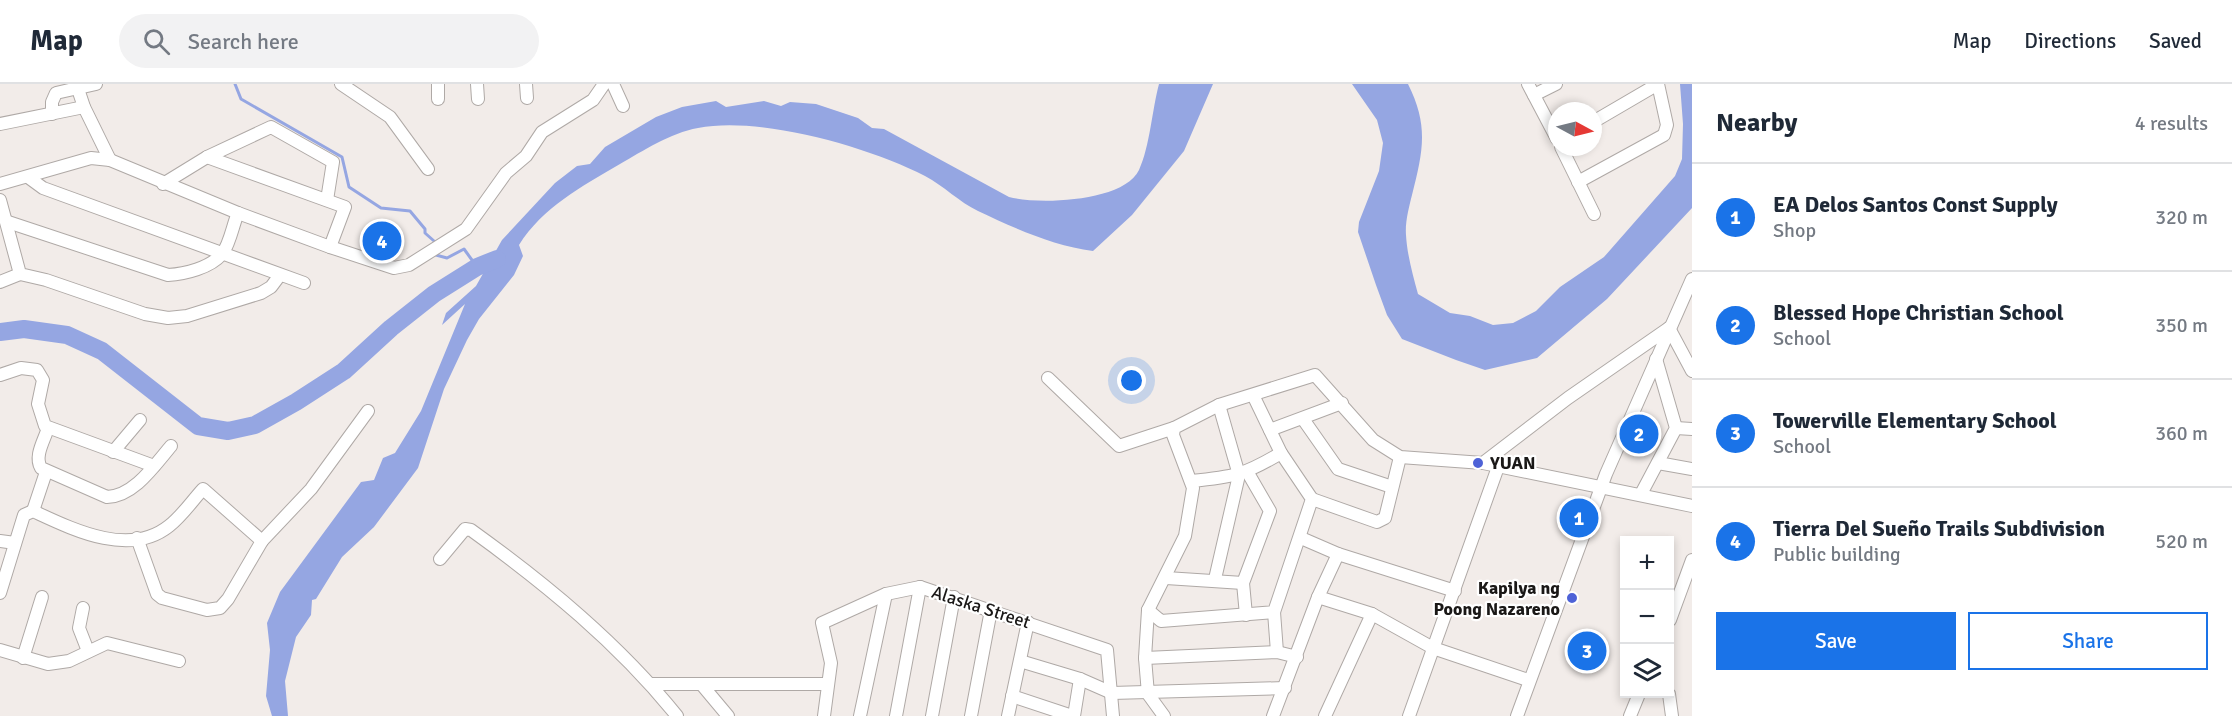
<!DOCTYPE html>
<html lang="en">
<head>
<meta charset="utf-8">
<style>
	:root { --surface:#fff; --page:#f2f2f3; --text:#1f2937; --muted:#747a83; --line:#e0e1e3; --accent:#1a73e8 }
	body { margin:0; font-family:Signika,sans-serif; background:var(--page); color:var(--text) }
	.controls { position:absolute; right:18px; bottom:18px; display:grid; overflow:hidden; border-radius:0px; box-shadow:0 3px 9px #0003 }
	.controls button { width:54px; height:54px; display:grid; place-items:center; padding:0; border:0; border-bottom:2px solid var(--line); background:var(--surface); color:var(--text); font:30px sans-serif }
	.compass { position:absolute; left:1548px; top:18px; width:54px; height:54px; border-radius:50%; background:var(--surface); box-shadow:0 3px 9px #0003; rotate:97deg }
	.you { position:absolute; left:1132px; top:297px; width:21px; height:21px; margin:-15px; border:4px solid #fff; border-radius:50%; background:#1a73e8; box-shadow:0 0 0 9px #1a73e833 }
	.badge { display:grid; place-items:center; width:39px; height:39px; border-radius:50%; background:var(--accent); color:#fff; font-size:20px; font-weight:700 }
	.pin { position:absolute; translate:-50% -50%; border:3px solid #fff; box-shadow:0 2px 6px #0006 }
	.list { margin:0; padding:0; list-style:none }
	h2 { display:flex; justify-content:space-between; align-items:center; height:78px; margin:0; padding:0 24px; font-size:26px }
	h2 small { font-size:20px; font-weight:400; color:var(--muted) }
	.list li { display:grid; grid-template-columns:39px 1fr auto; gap:18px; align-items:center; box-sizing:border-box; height:108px; padding:0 24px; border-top:2px solid var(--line) }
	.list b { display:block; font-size:22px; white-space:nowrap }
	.list p { margin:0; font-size:20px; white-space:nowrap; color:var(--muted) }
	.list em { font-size:20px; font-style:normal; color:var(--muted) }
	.actions { display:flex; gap:12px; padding:18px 24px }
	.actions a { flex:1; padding:14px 0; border:2px solid var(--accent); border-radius:0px; text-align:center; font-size:21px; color:var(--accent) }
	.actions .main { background:var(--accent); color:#fff }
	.icon { flex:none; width:33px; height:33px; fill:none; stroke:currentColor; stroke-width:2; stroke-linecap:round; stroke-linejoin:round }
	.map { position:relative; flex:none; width:1692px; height:632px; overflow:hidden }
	header { display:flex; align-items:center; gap:36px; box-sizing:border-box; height:84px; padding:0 30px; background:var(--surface); border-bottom:2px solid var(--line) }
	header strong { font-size:28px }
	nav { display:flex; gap:33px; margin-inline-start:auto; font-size:21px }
	.search { width:420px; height:54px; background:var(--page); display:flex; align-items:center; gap:15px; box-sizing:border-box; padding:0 21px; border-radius:33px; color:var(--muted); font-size:22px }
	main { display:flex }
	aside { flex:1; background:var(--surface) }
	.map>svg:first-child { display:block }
	.water { fill:#95a6e2 }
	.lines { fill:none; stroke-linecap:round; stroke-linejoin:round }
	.stream { stroke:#95a6e2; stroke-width:3 }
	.river { stroke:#95a6e2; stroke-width:18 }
	.minor-casing { stroke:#afa9a6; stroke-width:14 }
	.minor { stroke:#fff; stroke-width:12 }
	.poi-dot { fill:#4e62d7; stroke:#fff; stroke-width:2 }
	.labels { text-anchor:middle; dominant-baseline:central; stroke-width:4.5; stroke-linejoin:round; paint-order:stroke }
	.poi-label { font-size:18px; font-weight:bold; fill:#1a1817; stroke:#fff; text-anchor:start }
	.street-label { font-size:18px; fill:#1a1817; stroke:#fff }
</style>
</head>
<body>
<header>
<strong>Map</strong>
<div class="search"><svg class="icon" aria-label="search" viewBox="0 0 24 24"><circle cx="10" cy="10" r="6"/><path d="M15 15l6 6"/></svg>Search here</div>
<nav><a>Map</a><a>Directions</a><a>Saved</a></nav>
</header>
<main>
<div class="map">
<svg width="1692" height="632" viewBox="0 0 1692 632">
	<rect width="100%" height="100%" fill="#f2ece9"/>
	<g class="water">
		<path d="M1159,0h54l-29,67 -52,64 -39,36c-39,-5 -79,-23 -115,-40 -19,-9 -34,-25 -53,-35 -57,-29 -164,-60 -227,-48 -28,5 -55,23 -78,36 -39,23 -77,43 -101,81l4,11 -9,19 -35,44 -12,21 -23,49 -26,79 -44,59 -32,30 -26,42 -4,1 -1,15 -15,22 -11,44 3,35h-16l-6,-20 4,-46 -3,-27 13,-31 81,-110 13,-2 9,-22 12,-5 26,-42 44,-107 -23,21 4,-12 30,-27 26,-46 53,-57 22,-17 13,-2 15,-17 51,-30 26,-10 34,-6 10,6 38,-6 17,5 9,-4 26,2 42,14 14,10 12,1 125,68c29,8 115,5 130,-27 11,-24 13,-60 20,-86z"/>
		<path d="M1352,0h56c21,42 15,67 4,111 -3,12 -7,27 -6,40 1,19 7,41 12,59l32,19 20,3 23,9 20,-2 23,-12 24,-24 44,-30 71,-81 7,-17 1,-35 -3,-40h12v124l-85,91 -70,59 -52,12 -29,-10 -54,-21 -15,-24 -11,-30 -18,-53 1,-10 20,-51 4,-28 -6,-23z"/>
	</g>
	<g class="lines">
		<g class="stream">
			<path d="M235,0l6,15 101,58 7,30 32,21 29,3 15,18v4l9,8"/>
			<path d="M436,171l11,3 17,-9 13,18"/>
		</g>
		<path class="river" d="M0,248l24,-3 43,6 35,16 96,75 30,5 27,-6 41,-23 48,-31 47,-43 43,-34 43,-27 20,-8"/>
		<defs>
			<g id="minor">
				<path d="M341,0l49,33 38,52"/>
				<path d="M438,0v15"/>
				<path d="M477,0l1,15"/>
				<path d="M526,0l1,14"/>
				<path d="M613,0l10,22"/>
				<path d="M1528,0l29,55"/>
				<path d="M78,5l6,18 26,53"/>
				<path d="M1534,11l22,-11"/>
				<path d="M52,30v-12l4,-9 40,-9"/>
				<path d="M1593,38l65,-38"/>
				<path d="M0,40l84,-17"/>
				<path d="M1561,63l33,67"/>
				<path d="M207,73l138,50 -15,40"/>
				<path d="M28,93l15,11 261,95"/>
				<path d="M1578,98l86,-47 3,-10 -9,-41"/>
				<path d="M0,100l91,-26 19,2 128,53 92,34 64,21 15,-3 57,-36 40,-56 20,-17 16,-24 51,-32 11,-16"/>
				<path d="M163,100l44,-27 64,-30 62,35 -6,38"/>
				<path d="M0,116l20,74 26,6 99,34 23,4 19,-2 74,-23 10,-6 9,-12"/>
				<path d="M8,138l160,53c17,-1 42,-7 54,-21 8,-10 11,-30 16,-41"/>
				<path d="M0,198l20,-8"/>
				<path d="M1669,244l23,43"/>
				<path d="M0,291l21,-7 16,2 6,10 -5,24 7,22 109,40"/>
				<path d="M1048,294l71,68 55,-18"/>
				<path d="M1303,335l35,50 54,18"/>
				<path d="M48,344c-4,13 -14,28 -7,40l66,29c27,-1 47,-31 64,-51"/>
				<path d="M1676,344l16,1"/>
				<path d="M1270,346l72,-27"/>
				<path d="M113,368l27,-32"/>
				<path d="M1483,379l85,-65 101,-70"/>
				<path d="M1658,379l34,6"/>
				<path d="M1191,397c43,-4 53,-6 90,-28"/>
				<path d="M1641,410l35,-66 -20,-69"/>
				<path d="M1312,415l65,23 8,-4 15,-61"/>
				<path d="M33,427l13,-39"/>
				<path d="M137,454l20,56 5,4 45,12 13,-2 8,-9 34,-58 49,-52 57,-78"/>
				<path d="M1301,454l37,16 117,37"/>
				<path d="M0,457l15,2"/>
				<path d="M440,475l25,-30 6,1c75,54 148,114 206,186"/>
				<path d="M1166,494l77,5"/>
				<path d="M1215,495l24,-104 -20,-70"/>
				<path d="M0,509l24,-78 9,-4c39,18 96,47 136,15 13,-10 23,-25 34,-37l59,52"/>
				<path d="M1318,513l54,17 61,34 95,32"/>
				<path d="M83,524l-4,20 9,23"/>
				<path d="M1148,526l13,11 113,-9 38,-113 -31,-46 -28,-58"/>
				<path d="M1274,528l3,40"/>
				<path d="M1246,531l-3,-32 27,-72 -22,-38"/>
				<path d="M1670,536l22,-60"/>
				<path d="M0,566l48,14 21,-3 38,-18 72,18"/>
				<path d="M23,574l19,-61"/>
				<path d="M1145,574l132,-6 20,5"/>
				<path d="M1020,577l60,18 32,14 173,-5"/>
				<path d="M652,600h174"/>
				<path d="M702,601l26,31"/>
				<path d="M1669,610l3,22"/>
				<path d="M1012,612l60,20"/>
				<path d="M824,632l7,-53 -9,-40 64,-29 34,-7 187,63 6,66"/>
				<path d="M860,632l26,-122"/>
				<path d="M896,632l24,-129"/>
				<path d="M932,632l22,-119"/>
				<path d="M971,632l20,-106"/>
				<path d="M1008,632l20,-94"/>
				<path d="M1074,632l6,-37"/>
				<path d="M1164,632l-16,-22 -3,-36 3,-48 37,-74 8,-48 -20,-53 1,-7 45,-23 96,-30 58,65 27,17 83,6 209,43"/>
				<path d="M1273,632l45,-119 20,-43"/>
				<path d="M1325,632l47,-102"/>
				<path d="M1409,632l89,-249"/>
				<path d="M1517,632l89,-242 86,-195"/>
				<path d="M1630,632l9,-22"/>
			</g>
		</defs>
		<use href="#minor" class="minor-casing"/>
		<use href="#minor" class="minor"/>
	</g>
	<g class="poi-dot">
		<circle cx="1478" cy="379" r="6"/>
		<circle cx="1572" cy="514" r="6"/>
	</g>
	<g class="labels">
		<g class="poi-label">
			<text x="1490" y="379">YUAN</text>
			<text x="1560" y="504" text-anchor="end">Kapilya ng<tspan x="1560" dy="21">Poong Nazareno</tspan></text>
		</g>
		<g class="street-label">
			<text transform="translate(981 523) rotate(18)">Alaska Street</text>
		</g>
	</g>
</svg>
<div class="controls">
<button>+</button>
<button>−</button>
<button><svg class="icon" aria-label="layers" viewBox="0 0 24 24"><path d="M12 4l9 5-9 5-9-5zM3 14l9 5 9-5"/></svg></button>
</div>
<svg class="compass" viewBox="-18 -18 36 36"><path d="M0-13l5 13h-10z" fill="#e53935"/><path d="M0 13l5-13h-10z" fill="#747a83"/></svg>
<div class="you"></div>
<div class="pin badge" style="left:1579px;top:434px">1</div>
<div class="pin badge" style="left:1639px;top:350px">2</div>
<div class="pin badge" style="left:1587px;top:567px">3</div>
<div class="pin badge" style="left:382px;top:157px">4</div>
</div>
<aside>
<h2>Nearby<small>4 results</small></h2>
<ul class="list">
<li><span class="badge">1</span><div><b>EA Delos Santos Const Supply</b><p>Shop</p></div><em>320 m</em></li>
<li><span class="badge">2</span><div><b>Blessed Hope Christian School</b><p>School</p></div><em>350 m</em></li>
<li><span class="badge">3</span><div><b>Towerville Elementary School</b><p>School</p></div><em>360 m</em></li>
<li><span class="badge">4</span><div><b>Tierra Del Sueño Trails Subdivision</b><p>Public building</p></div><em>520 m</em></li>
</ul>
<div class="actions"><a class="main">Save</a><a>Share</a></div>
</aside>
</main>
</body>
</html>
